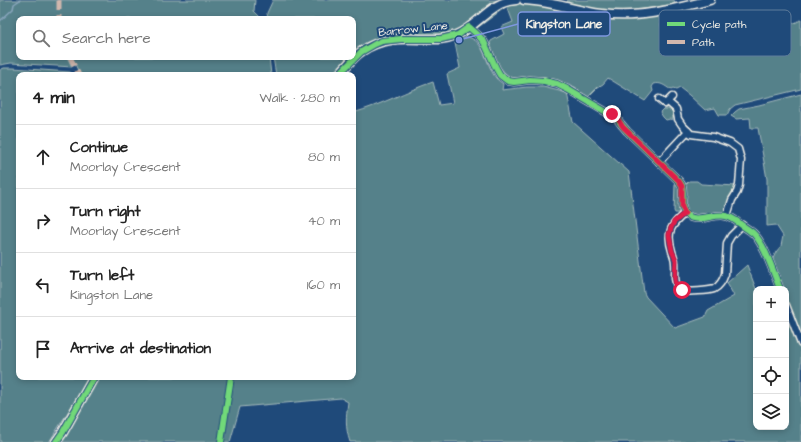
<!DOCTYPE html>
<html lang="en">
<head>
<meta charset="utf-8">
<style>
	:root { --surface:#fff; --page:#f6f6f6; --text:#222; --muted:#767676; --line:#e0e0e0 }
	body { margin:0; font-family:"Architects Daughter",sans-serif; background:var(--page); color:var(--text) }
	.controls { position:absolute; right:12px; bottom:12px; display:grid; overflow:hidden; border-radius:8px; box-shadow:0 2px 6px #0003 }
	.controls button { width:36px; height:36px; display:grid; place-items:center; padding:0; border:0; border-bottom:1px solid var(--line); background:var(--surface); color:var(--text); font:20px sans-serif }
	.stop { position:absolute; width:12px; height:12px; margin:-9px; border:3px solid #e11d48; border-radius:50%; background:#fff }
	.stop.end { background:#e11d48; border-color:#fff; box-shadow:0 1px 4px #0008 }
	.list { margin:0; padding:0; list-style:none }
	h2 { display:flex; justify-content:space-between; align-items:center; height:52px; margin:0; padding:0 16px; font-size:17px }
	h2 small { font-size:13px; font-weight:400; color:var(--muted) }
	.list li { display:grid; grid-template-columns:26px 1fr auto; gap:12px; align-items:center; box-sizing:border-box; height:64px; padding:0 16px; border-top:1px solid var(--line) }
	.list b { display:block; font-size:15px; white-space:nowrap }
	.list p { margin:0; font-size:13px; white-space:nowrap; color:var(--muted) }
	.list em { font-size:13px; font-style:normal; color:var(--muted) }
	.icon { flex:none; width:22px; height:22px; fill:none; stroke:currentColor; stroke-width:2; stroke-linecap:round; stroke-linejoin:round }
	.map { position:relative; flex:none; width:801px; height:442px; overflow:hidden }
	.search { position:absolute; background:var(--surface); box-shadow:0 2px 6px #0003; left:16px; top:16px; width:340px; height:44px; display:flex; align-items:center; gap:10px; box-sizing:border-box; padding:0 14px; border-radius:8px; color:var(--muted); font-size:15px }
	.panel { position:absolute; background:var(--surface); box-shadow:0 2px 6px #0003; left:16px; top:72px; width:340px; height:308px; border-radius:8px }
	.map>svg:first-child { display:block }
	.green { fill:#54818a; stroke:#a4b9b9 }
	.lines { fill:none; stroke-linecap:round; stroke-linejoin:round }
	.stream { stroke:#8aa6bd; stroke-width:1.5 }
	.minor-casing { stroke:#f4f1e8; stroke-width:9 }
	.major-casing { stroke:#f4f1e8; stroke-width:11 }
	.minor { stroke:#1f4a7a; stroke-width:6 }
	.major { stroke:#1f4a7a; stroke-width:8 }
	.quiet { stroke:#d1b7ad; stroke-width:5; stroke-dasharray:10 5; stroke-linecap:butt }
	.cycleway-casing { stroke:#1f4a7a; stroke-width:8 }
	.cycleway { stroke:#71d979; stroke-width:6 }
	.route { stroke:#e11d48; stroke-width:5 }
	.labels { text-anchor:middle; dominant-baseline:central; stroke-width:4; stroke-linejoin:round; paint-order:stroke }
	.street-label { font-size:11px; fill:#f4f1e8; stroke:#1f4a7a }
	.key { fill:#1f4a7a; stroke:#5f7c9b; stroke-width:1 }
	.key-label { font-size:11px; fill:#f4f1e8 }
	.leader { fill:none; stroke:#7e97df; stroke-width:1.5 }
	.callout-dot { fill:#7e97df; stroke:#1f4a7a; stroke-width:1.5 }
	.callout { fill:#1f4a7a; stroke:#7e97df; stroke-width:1.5 }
	.callout-label { font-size:12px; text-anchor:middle; font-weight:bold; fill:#f4f1e8 }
</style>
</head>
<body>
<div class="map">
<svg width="801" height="442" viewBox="0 0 801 442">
	<rect width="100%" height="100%" fill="#1f4a7a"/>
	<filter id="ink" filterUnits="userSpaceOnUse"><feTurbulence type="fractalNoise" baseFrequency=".025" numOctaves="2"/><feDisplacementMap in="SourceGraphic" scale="8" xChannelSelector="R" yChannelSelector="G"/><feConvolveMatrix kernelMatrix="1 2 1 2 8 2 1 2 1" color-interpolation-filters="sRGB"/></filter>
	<g filter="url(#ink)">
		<g class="green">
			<path d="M0,0h255l-1,11 8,8h-243v38h48l5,10 -61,-4 -11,2z"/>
			<path d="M273,0h224l-6,3 -33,27 -8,4 -8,1 -54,2 -11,2 -12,5 -12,9v-34h-85l-1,-6z"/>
			<path d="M568,0h106l1,4 -50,8 -19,-1 -34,-6 -3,-3h-2z"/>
			<path d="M517,4h14l77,15 26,-1 25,-3 4,22 2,6 17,-2 -2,12 10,-2 35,-3 14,-4 18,-4 44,-20v69l-66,16 -5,4 -3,6h-8l-4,-7 -10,2 -16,-15 -9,-7 -4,2 -3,-1 -2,1c-6,-4 -10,-8 -17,-6l-2,3 1,4 -8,10 -37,-23 -5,6 -5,3 -10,10 -19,-13 -26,-7 -21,2 -12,-2 -5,-4 -8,-9 -7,-21 1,-2 13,-7 -3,-7 12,-5 -6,-16 -30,22v-3l23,-18z"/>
			<path d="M467,37c18,3 19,29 29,41 2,3 5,4 7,6l-1,6 25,-3h16l24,6 6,29 56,50 15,121 2,4 29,31 30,-11 3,-6 26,-15 -7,-13 20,-18 9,24v138h30v-117l15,38v94h-451c-5,-15 -4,-25 -2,-40l-7,-4 -101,9 -10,35h-171l39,-65h255v-264c28,-8 53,-22 80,-31l6,23 14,-2 -6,-29 13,-6 -5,-25z"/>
			<path d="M72,57h197l2,18h-191z"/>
			<path d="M273,57h75l-3,3 -2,5 -9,10h-58z"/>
			<path d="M4,68h9l57,4 4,3h-55v302h71l-41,65h-49v-372z"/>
			<path d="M801,94v243l-15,-40v-8h-3l-11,-28 4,-9 5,-6 2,-10 -7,-11 -9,1v-47l-9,-51h-7l-1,-10 -14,1 -5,-3 4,-4 4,-3 20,-4z"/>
			<path d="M663,109h5l5,3v6l-1,2 -2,-1 -4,1 -3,-3 -3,-5z"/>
			<path d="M689,181h8l4,3 35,2v3l-12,23 -26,5 -9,-4 -4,-4 -1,-23z"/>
			<path d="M677,182l2,3v28h-4l-1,-2 1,-27z"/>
		</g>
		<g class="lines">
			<path class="stream" d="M0,21l13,-12 1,-5 6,-4"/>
			<defs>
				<g id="minor">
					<path d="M469,27l9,8 6,7 12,26 4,7 8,6 6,1 16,-2 14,1 13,3 10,5 41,24 7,3 6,8 6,7 52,50c1,2 3,3 3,5 3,9 -3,20 3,27 9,12 28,0 41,3 5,1 9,4 13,7 5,4 11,7 15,11 11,11 20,40 26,55"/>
					<path d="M659,99l6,5 7,-7"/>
					<path d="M668,102l8,7 2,10 4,6 9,9 22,3 17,6 8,6 3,11 -2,25 -2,7 -5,8 -5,16"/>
					<path d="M659,162l29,-31"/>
					<path d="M685,213c-14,12 -19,19 -13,38 1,4 3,7 3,12 1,7 -2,18 3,24 1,2 3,3 5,4 5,1 26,0 31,-2 6,-3 9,-9 11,-15l2,-31 4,-7 11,-11"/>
					<path d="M786,305l15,39"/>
				</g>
				<g id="major">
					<path d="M524,0c26,1 52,11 78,14 36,5 73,-5 108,-14"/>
					<path d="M338,75c8,-8 15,-18 24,-24 17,-12 38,-13 58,-12 14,0 24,1 36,-4 23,-9 33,-33 60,-35"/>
					<path d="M56,442l7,-10 31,-55"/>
				</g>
			</defs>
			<use href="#minor" class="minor-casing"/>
			<use href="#major" class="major-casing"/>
			<use href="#minor" class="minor"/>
			<use href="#major" class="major"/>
			<g class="quiet">
				<path d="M59,0v19"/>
				<path d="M70,57l9,18"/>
			</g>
			<defs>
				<g id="cycleway">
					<path d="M338,75l23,-23 14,-8 7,-3 19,-2h40l17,-4 11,-8 9,8 6,7 12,26 4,7 8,6 6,1 16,-2 14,1 13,3 10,5 41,24 7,3 6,8 6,7 52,50c1,2 3,3 3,5 3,9 -3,20 3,27 9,12 28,0 41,3 5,1 9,4 13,7 5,4 11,7 15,11 11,11 20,40 26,55"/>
					<path d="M56,442l7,-10 31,-55"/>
					<path d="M221,442l10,-65"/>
				</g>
			</defs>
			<use href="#cycleway" class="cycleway-casing"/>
			<use href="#cycleway" class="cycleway"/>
		</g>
	</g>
	<g class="lines" filter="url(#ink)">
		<path class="route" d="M612,114l4,2 7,11 56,54 3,5v21l3,6 -11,9 -3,6 -2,7 3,16 4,9 -1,19 1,6 6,5"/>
	</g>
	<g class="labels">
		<g class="street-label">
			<text transform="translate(413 29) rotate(-6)">Barrow Lane</text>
		</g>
	</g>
	<rect x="659" y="10" width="132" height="46" rx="6" class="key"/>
	<rect x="667" y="22" width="18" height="4" fill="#71d979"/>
	<rect x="667" y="40" width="18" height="4" fill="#d1b7ad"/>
	<g class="key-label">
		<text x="692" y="28">Cycle path</text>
		<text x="692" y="46">Path</text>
	</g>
	<path class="leader" d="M459 40L518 24"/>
	<circle class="callout-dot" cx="459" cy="40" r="4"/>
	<rect class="callout" x="518" y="12" width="92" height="24" rx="4"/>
	<g class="callout-label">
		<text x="564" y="28">Kingston Lane</text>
	</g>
</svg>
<div class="controls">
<button>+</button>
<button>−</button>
<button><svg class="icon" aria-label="locate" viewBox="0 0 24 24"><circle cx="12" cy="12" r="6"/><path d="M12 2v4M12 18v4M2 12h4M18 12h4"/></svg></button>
<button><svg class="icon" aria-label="layers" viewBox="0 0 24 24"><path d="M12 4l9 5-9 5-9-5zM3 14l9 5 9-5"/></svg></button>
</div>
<div class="stop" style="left:682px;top:290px"></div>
<div class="stop end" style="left:612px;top:114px"></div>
<div class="search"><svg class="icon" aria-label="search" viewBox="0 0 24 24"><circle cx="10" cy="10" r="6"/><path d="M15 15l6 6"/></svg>Search here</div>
<section class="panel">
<h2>4 min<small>Walk · 280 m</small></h2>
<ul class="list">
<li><svg class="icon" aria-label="ahead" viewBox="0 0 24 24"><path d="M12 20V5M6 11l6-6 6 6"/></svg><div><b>Continue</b><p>Moorlay Crescent</p></div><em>80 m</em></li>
<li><svg class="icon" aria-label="right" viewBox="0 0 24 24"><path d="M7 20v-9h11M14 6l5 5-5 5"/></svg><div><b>Turn right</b><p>Moorlay Crescent</p></div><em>40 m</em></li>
<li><svg class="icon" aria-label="left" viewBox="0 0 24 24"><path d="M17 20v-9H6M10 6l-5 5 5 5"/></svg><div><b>Turn left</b><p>Kingston Lane</p></div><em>160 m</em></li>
<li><svg class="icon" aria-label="arrive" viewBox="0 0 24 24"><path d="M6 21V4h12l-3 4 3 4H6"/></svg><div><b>Arrive at destination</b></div></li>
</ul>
</section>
</div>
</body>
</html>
